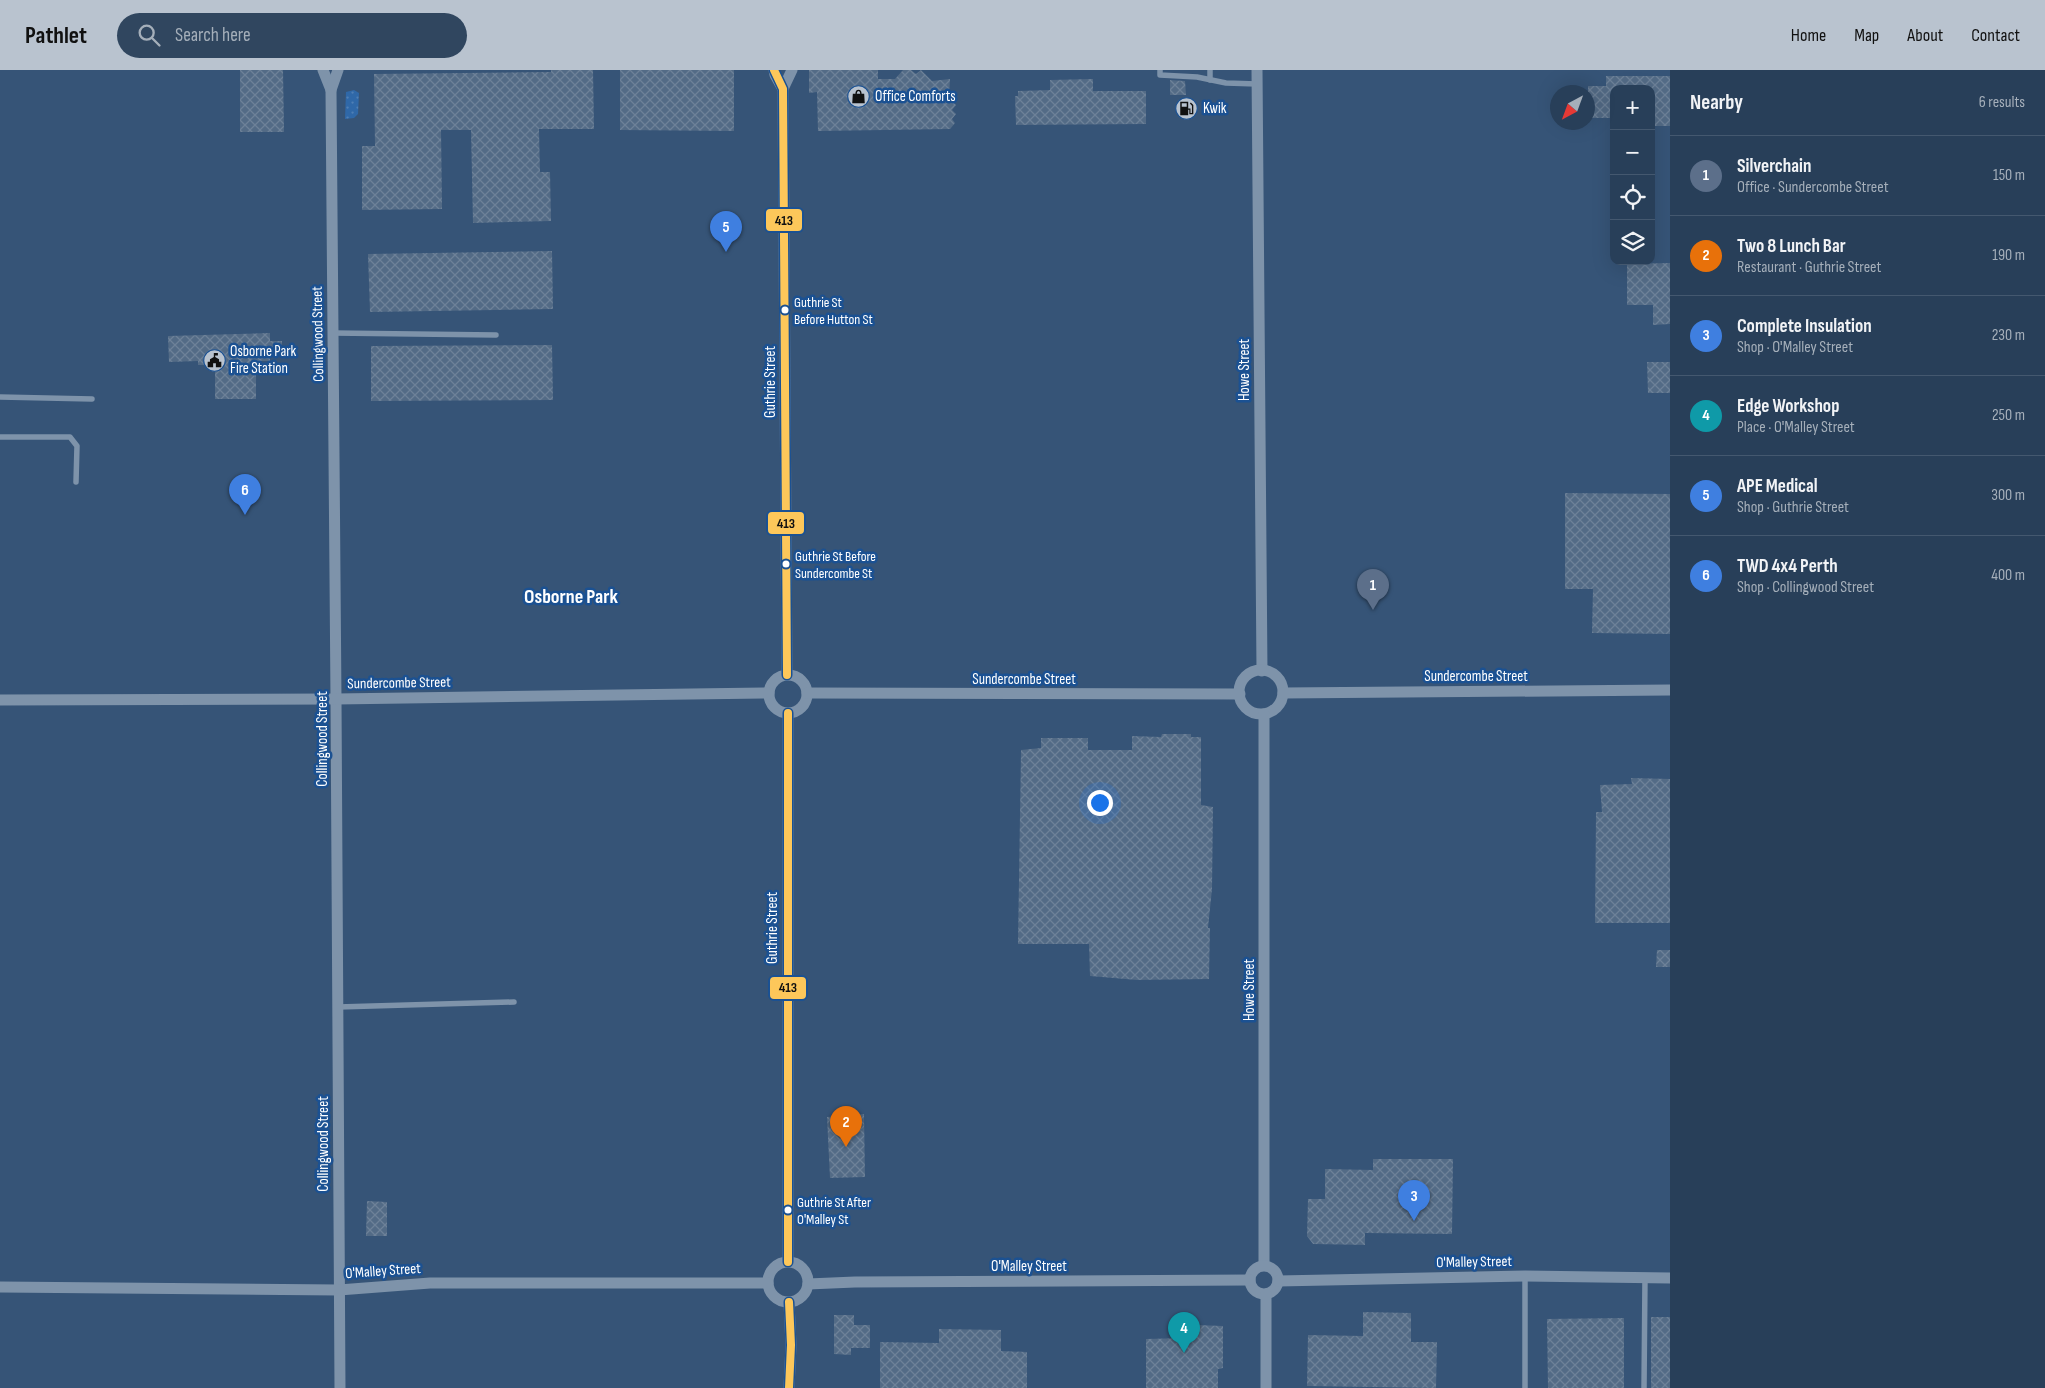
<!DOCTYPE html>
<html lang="en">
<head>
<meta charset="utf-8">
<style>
	:root { --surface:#283f59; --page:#30465f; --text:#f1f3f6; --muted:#a5afba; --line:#44586f; --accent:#b9c3cf }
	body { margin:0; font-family:"Sofia Sans Condensed",sans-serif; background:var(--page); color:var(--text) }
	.controls { position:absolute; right:15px; top:15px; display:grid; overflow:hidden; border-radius:10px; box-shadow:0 5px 20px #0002 }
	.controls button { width:45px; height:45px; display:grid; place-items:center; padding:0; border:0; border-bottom:1px solid var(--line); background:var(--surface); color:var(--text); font:25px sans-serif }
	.compass { position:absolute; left:1550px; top:15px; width:45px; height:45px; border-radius:50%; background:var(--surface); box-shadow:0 5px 20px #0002; rotate:221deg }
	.you { position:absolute; left:1099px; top:732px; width:18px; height:18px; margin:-12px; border:4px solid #fff; border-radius:50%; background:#1a73e8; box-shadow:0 0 0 8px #1a73e833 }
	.badge { display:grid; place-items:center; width:32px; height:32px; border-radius:50%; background:var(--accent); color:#fff; font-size:16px; font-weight:700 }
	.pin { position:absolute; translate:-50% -41px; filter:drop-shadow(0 1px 2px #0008) }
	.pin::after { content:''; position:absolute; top:26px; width:18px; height:15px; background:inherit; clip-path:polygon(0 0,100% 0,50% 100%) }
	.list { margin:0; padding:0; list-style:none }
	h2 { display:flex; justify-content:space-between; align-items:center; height:65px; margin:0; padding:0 20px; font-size:21px }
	h2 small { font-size:16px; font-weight:400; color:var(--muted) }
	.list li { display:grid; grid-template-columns:32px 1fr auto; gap:15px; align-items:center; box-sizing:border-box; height:80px; padding:0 20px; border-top:1px solid var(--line) }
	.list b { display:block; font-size:19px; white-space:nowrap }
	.list p { margin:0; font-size:16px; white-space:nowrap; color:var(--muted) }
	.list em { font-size:16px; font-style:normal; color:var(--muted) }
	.icon { flex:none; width:28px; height:28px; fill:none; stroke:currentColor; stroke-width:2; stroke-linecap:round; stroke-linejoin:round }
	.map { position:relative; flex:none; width:1670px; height:1318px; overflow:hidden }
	header { display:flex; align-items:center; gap:30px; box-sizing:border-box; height:70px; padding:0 25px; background:var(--accent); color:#111 }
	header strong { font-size:24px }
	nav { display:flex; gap:28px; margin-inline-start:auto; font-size:18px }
	.search { width:350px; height:45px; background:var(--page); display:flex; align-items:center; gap:12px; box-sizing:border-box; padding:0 18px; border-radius:28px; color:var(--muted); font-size:19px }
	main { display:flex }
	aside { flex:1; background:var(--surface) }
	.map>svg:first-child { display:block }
	.grass { fill:url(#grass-dots) }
	.building { fill:url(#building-cross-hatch) }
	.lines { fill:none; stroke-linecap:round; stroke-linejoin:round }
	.service { stroke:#7e93aa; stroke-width:5.5 }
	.minor { stroke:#7e93aa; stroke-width:11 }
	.bus-1-casing { stroke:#1b5192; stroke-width:11 }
	.bus-1 { stroke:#fdc75a; stroke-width:8 }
	.bus-dot { fill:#fff; stroke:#1b5192; stroke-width:2 }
	.labels { text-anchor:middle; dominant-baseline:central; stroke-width:5; stroke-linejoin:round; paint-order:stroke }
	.bus-label { font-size:14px; fill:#fff; stroke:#1b5192; text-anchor:start }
	.poi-label { font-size:15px; fill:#fff; stroke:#1b5192; text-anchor:start }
	.street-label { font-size:15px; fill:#fff; stroke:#1b5192 }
	.district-label { font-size:20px; font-weight:bold; fill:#fff; stroke:#1b5192 }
	.line-badge { stroke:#1b5192; stroke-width:2 }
	.pale-badge-label { font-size:14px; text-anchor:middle; font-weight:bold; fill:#111 }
</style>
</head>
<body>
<header>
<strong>Pathlet</strong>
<div class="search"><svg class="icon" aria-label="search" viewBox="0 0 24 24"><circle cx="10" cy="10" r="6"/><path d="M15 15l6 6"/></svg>Search here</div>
<nav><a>Home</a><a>Map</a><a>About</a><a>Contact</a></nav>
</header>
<main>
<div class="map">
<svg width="1670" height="1318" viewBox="0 0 1670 1318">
	<defs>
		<pattern id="grass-dots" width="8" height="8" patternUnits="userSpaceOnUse" patternTransform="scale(1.25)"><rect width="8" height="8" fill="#2f68a8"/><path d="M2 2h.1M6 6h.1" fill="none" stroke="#4e7fb5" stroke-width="1.8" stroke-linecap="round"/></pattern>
		<pattern id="building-cross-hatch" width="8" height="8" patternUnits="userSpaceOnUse" patternTransform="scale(1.25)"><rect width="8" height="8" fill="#536b86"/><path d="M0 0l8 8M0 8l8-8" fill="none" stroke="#6d8198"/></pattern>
	</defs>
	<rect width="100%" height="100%" fill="#365477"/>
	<path class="grass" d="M354,20l5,3 -1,21 -4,4 -9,1 1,-27z"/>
	<g class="building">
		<path d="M240,0h43l1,62h-44z"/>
		<path d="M551,0h42l1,59h-55l1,43h10l1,49 -78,2 -2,-93h-30l1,79 -80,1v-64h13l-1,-72 177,-2z"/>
		<path d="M620,0h114v61l-114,-1z"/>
		<path d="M809,0h69v9h17l8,-9h8l5,4 5,-4 11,11 18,-2 -1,19 7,7 -4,5 4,4 -4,5 3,4 -5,6 -132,2 -1,-39 -8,1z"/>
		<path d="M1606,6h64v50h-19v-37h-37v29h-26v-32h18z"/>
		<path d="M1093,9v12h53v33l-130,1 -1,-29h3v-5l32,-1v-10z"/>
		<path d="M1170,10l15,1 1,14h-16z"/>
		<path d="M552,181l1,58 -183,3 -2,-58z"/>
		<path d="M1670,193v61l-17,1v-20h-26v-41z"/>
		<path d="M270,263v8h12v12h-12v8h-14v38h-41v-34h-17v-4l-29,1 -1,-26z"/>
		<path d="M552,275l1,55 -182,1v-55z"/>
		<path d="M1647,292h23v31h-22z"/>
		<path d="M1565,423l105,1v140l-78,-1 1,-44h-28z"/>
		<path d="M1162,664h29v3h10v68l12,2 -1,82 -4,39h2l-1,51 -72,1 -47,-4 -1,-32h-71l3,-194 20,-2v-10h47v12h44v-14l29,1z"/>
		<path d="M1631,708l39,1v144h-75l1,-111h6l-2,-27 32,-1z"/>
		<path d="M1657,880h13v17h-14z"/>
		<path d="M864,1044l1,63 -35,1 -3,-61z"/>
		<path d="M1373,1089h80l-1,75 -87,-1v12l-52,-1 -6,-8 1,-37h17v-30l48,1z"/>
		<path d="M367,1131l20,1v34h-21z"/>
		<path d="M1363,1242l48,1v29h26l-1,46 -129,-2 1,-51 55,1z"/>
		<path d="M834,1245h20v10h16v23h-19v7l-17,-1z"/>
		<rect x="1651" y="1247" width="19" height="71"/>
		<path d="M1624,1248v70h-76l-1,-69z"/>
		<path d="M1197,1255l26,1v42l-5,1v19h-72v-49l40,-1z"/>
		<path d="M939,1259l62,1v21l26,1v36h-147v-46l59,1z"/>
	</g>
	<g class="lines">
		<g class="service">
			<path d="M1160,0v5l37,2 29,6 31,1"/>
			<path d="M1210,0v10"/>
			<path d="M333,263l163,2"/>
			<path d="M0,327l92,2"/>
			<path d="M0,367h70l7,9 -1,36"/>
			<path d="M338,937l176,-5"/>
			<path d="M1525,1318v-112"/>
			<path d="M1644,1318l1,-110"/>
		</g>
		<g class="minor">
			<path d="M323,0l8,20"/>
			<path d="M338,0l-7,20 5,609 4,689"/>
			<path d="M774,0l1,5 8,14"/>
			<path d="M1257,0l5,601"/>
			<circle cx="1261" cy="622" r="22"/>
			<circle cx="788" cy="624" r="19"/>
			<path d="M787,605l-4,-586 9,-19"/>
			<path d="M807,623l433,1"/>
			<path d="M1283,623l387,-3"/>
			<path d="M0,630l336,-1 433,-6"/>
			<path d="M788,643v549"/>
			<path d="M1264,644v551"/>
			<circle cx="788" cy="1212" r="20"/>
			<circle cx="1264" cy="1210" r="14"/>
			<path d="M1278,1211l247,-5 145,2"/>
			<path d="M808,1214l47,-2 395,-2"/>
			<path d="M0,1217l339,3 91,-7h338"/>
			<path d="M1266,1224v94"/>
			<path d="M789,1232l2,43 -2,43"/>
		</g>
		<defs>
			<g id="bus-1">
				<path d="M774,0l9,19 4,586"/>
				<path d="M788,643v549"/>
				<path d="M789,1232l2,43 -2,43"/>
			</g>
		</defs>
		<use href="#bus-1" class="bus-1-casing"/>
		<use href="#bus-1" class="bus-1"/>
	</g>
	<defs>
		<symbol id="shop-disc" viewBox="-11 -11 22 22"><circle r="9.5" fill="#b9c3cf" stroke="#1b5192"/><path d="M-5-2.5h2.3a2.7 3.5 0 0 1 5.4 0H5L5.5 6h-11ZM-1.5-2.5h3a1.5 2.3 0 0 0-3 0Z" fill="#111"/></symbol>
		<symbol id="fuel-disc" viewBox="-11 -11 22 22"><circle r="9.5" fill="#b9c3cf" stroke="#1b5192"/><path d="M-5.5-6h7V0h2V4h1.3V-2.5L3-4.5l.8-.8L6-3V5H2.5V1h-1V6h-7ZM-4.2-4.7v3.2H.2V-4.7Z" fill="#111"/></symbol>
		<symbol id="civic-disc" viewBox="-11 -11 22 22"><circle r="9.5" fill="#b9c3cf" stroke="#1b5192"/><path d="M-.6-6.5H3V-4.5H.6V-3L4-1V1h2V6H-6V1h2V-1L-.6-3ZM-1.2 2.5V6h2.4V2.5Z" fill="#111"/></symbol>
	</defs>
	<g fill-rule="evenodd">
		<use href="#shop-disc" x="846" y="14" width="25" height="25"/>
		<use href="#fuel-disc" x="1174" y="26" width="25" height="25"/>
		<use href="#civic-disc" x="202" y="278" width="25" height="25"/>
	</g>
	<g class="bus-dot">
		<circle cx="785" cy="240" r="4.5"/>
		<circle cx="786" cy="494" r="4.5"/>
		<circle cx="788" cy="1140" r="4.5"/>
	</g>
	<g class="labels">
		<g class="bus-label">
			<text x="794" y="232">Guthrie St<tspan x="794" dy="17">Before Hutton St</tspan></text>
			<text x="795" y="486">Guthrie St Before<tspan x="795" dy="17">Sundercombe St</tspan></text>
			<text x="797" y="1132">Guthrie St After<tspan x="797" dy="17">O'Malley St</tspan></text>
		</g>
		<g class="poi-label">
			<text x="875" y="26">Office Comforts</text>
			<text x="1203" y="38">Kwik</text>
			<text x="230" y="281">Osborne Park<tspan x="230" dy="17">Fire Station</tspan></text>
		</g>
		<g class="street-label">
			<text transform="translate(318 264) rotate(-91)">Collingwood Street</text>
			<text transform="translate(1244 300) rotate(-90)">Howe Street</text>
			<text transform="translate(770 312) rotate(-90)">Guthrie Street</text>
			<text x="1476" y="606">Sundercombe Street</text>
			<text x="1024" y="609">Sundercombe Street</text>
			<text transform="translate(399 613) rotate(-1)">Sundercombe Street</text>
			<text transform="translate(322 669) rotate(-90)">Collingwood Street</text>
			<text transform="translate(772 858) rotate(-90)">Guthrie Street</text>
			<text transform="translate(1249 920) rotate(-90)">Howe Street</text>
			<text transform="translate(323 1074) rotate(-90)">Collingwood Street</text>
			<text transform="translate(1474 1192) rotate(-1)">O'Malley Street</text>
			<text x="1029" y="1196">O'Malley Street</text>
			<text transform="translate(383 1201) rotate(-4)">O'Malley Street</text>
		</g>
		<g class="district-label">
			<text x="571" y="527">Osborne Park</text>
		</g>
	</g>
	<g class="line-badge">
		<rect x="765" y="138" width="38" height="24" rx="5" fill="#fdc75a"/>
		<rect x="767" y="441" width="38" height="24" rx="5" fill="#fdc75a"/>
		<rect x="769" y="906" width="38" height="24" rx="5" fill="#fdc75a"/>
	</g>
	<g class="pale-badge-label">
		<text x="784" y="155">413</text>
		<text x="786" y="458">413</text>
		<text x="788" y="922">413</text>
	</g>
</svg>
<div class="controls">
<button>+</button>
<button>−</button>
<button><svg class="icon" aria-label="locate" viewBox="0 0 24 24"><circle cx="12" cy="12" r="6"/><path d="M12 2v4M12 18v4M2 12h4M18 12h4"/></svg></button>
<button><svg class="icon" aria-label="layers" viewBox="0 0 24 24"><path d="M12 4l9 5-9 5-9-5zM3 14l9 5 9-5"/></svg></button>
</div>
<svg class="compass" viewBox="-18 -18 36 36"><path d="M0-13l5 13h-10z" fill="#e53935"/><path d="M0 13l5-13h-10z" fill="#a5afba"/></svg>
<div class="you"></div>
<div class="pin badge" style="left:1373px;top:540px;background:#5c6f8a">1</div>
<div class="pin badge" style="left:846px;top:1077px;background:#e8710a">2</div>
<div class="pin badge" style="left:1414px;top:1151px;background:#3f7fe0">3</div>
<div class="pin badge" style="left:1184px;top:1283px;background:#0f9aa8">4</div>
<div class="pin badge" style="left:726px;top:182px;background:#3f7fe0">5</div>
<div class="pin badge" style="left:245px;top:445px;background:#3f7fe0">6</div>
</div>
<aside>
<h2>Nearby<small>6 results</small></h2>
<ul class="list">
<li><span class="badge" style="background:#5c6f8a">1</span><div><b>Silverchain</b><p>Office · Sundercombe Street</p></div><em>150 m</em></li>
<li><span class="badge" style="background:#e8710a">2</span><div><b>Two 8 Lunch Bar</b><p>Restaurant · Guthrie Street</p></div><em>190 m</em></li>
<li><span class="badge" style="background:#3f7fe0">3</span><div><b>Complete Insulation</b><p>Shop · O'Malley Street</p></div><em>230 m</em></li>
<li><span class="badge" style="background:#0f9aa8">4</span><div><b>Edge Workshop</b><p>Place · O'Malley Street</p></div><em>250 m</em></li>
<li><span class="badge" style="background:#3f7fe0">5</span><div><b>APE Medical</b><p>Shop · Guthrie Street</p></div><em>300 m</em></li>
<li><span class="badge" style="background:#3f7fe0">6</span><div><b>TWD 4x4 Perth</b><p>Shop · Collingwood Street</p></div><em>400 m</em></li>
</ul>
</aside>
</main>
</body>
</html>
